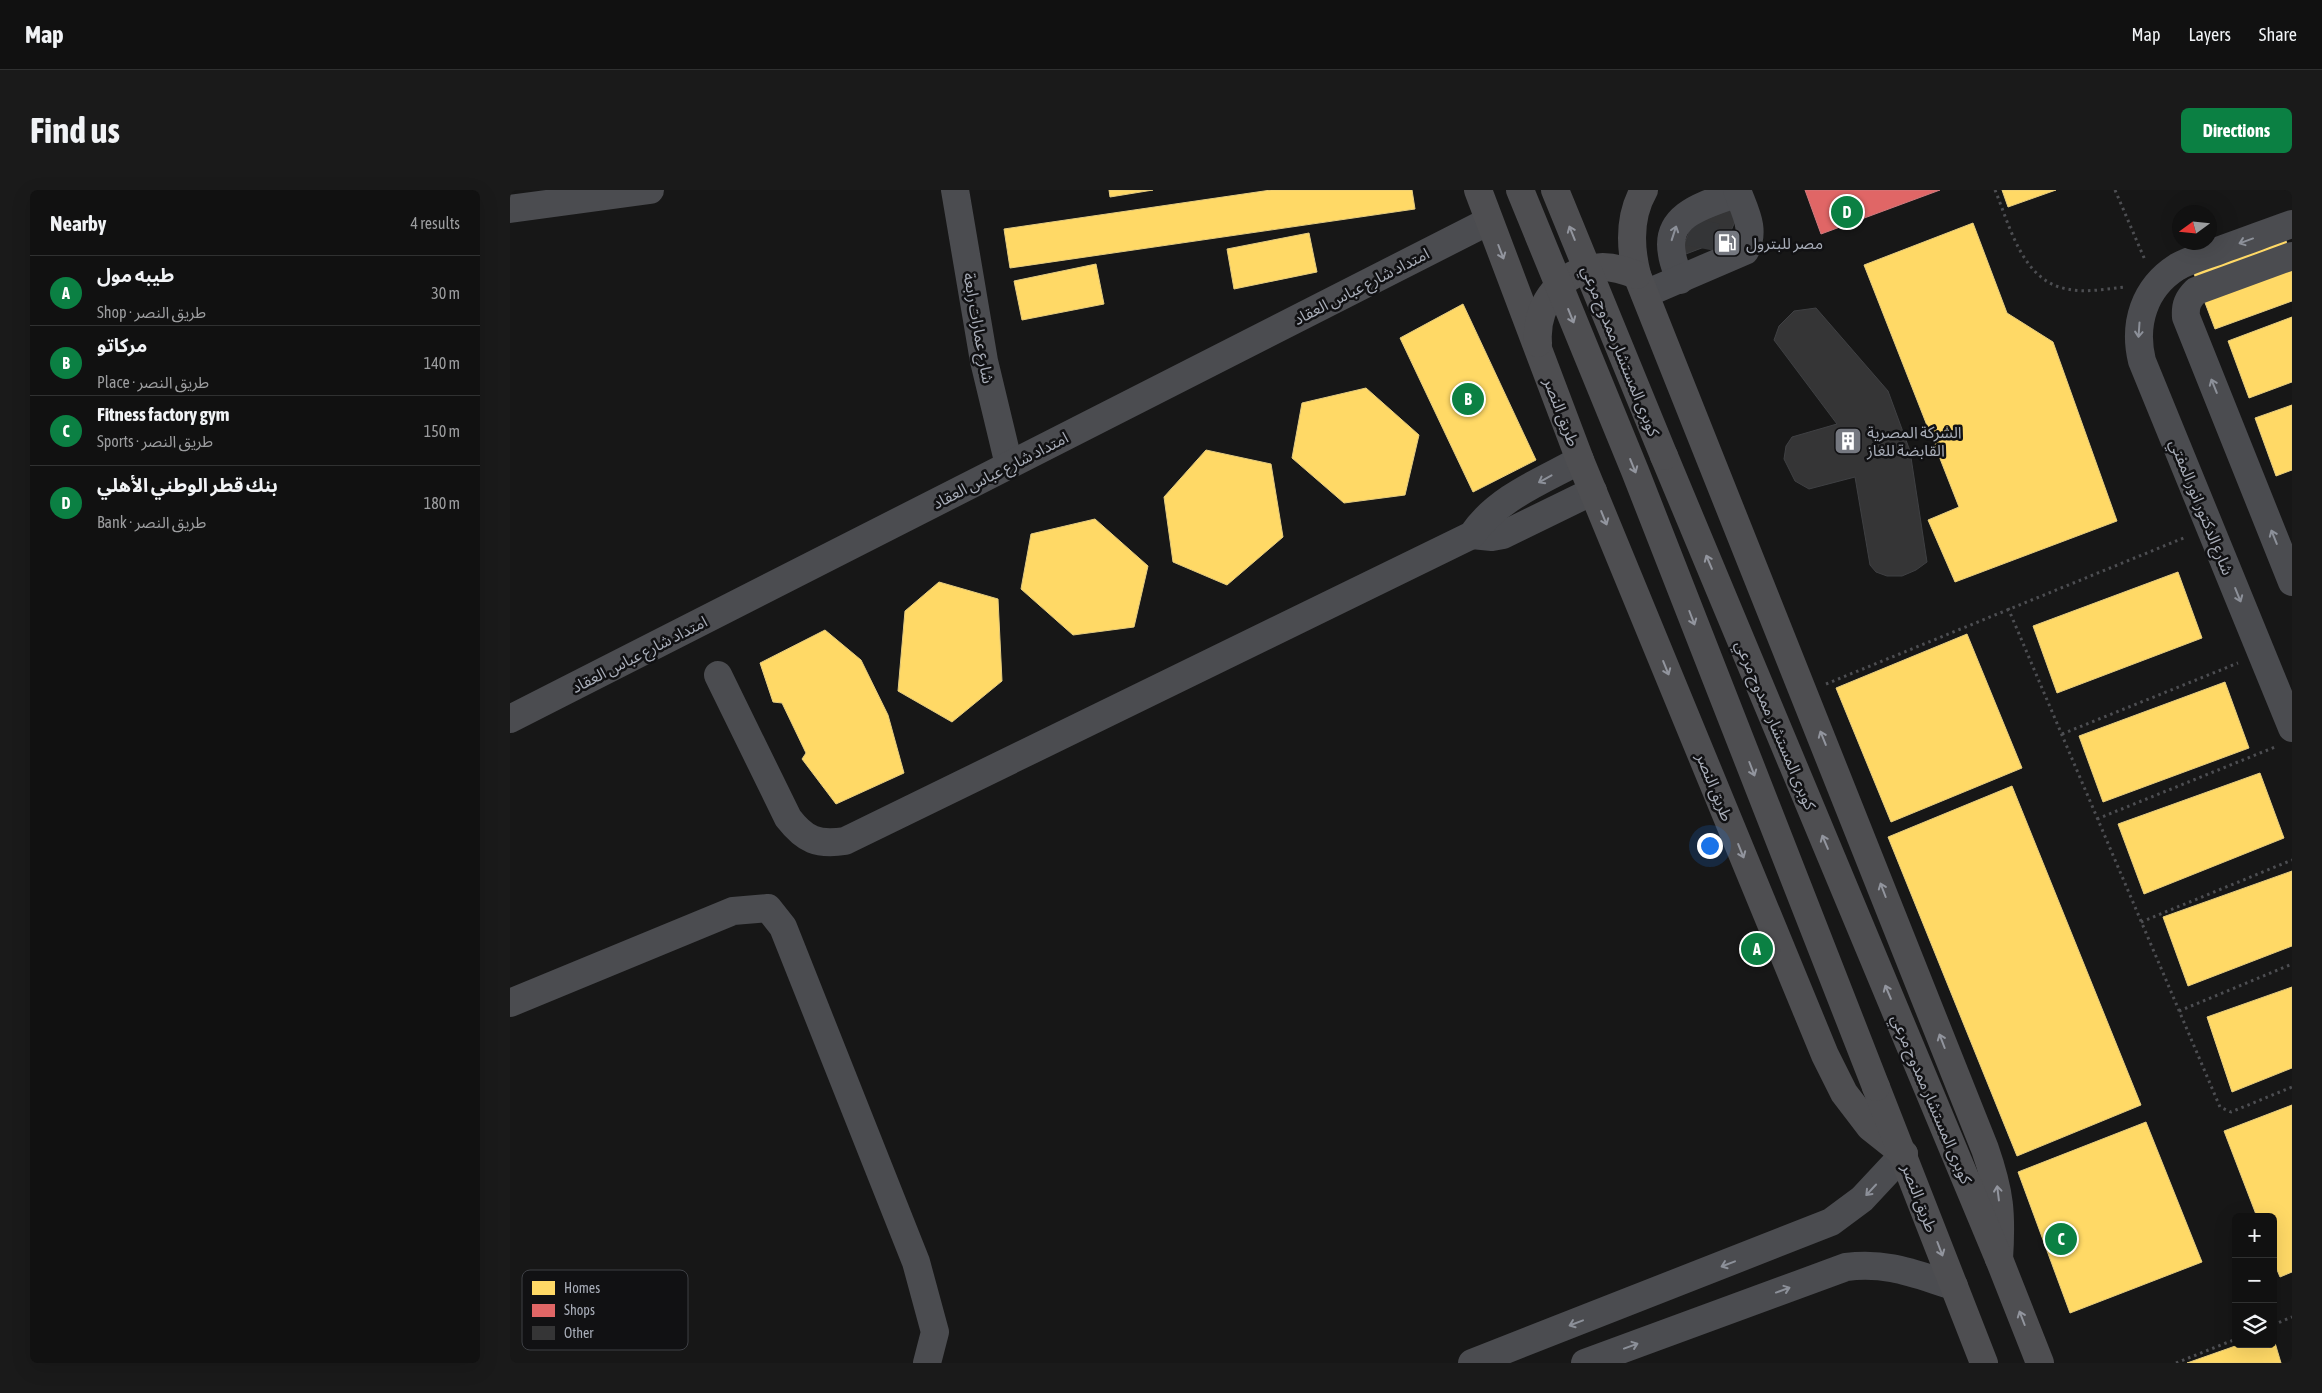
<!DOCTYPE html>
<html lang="en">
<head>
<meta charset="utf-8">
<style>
	:root { --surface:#111; --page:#1a1a1a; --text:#f1f3f6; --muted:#9c9d9f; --line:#303131; --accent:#0b8043 }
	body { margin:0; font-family:"Asap Condensed","Noto Sans Arabic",sans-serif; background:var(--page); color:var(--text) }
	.controls { position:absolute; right:15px; bottom:15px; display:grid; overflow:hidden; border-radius:8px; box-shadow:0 5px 20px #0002 }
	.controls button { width:45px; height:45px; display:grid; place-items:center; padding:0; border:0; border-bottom:1px solid var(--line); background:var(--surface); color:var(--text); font:25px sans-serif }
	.compass { position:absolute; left:1662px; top:15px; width:45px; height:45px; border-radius:50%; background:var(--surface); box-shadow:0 5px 20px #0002; rotate:255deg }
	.you { position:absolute; left:1199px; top:655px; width:18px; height:18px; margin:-12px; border:4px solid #fff; border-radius:50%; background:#1a73e8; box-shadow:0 0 0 8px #1a73e833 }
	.badge { display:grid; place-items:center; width:32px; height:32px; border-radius:50%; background:var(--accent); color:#fff; font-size:16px; font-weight:700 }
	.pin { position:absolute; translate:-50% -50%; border:2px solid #fff; box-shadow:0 1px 5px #0006 }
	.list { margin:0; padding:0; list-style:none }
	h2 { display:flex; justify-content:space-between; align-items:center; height:65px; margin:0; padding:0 20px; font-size:21px }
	h2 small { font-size:16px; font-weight:400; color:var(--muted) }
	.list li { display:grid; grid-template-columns:32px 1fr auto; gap:15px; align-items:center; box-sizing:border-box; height:70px; padding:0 20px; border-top:1px solid var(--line) }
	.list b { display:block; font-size:19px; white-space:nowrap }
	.list p { margin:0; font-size:16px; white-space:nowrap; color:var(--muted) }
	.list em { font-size:16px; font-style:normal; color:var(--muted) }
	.icon { flex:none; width:28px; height:28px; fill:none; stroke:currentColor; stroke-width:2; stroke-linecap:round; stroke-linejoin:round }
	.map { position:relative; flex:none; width:1782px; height:1173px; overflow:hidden; border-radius:8px }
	header { display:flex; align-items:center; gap:30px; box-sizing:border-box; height:70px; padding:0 25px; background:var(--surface); border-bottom:1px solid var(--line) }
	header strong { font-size:24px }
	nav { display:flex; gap:28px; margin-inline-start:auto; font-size:18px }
	.intro { display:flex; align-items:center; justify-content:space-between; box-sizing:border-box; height:120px; padding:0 30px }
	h1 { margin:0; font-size:35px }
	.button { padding:12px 22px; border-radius:8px; background:var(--accent); color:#fff; font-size:18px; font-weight:700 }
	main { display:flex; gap:30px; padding:0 30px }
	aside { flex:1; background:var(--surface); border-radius:8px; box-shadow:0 5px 20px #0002 }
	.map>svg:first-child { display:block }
	.homes { fill:#ffd966; stroke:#e5cc7f }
	.shops { fill:#e06666; stroke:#cf7b7f }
	.building { fill:#353536; stroke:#3f4043 }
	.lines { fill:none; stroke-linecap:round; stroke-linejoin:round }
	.minor-tunnel { stroke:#343537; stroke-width:28; stroke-dasharray:28 14; stroke-linecap:butt }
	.path { stroke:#4d4e52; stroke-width:3; stroke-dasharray:2.5 4; stroke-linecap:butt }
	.minor { stroke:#4b4c50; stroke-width:28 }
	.highway { stroke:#4e4e51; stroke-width:28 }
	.highway-bridge { stroke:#4e4e51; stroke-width:28 }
	.oneway { stroke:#92959e }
	.oneway2 { stroke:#8c9099 }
	.labels { text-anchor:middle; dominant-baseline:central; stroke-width:5; stroke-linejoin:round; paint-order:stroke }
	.poi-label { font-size:16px; fill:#a8adb8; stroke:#111113; text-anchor:start }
	.street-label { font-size:16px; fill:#a8adb8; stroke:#111113 }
	.key { fill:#111113; stroke:#3e4045; stroke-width:1 }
	.key-label { font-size:14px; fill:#a8adb8 }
</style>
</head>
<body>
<header>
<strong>Map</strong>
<nav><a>Map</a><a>Layers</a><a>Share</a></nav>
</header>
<div class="intro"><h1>Find us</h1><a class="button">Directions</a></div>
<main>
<aside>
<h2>Nearby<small>4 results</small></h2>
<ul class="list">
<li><span class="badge">A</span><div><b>طيبه مول</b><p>Shop · طريق النصر</p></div><em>30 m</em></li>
<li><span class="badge">B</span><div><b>مركاتو</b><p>Place · طريق النصر</p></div><em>140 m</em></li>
<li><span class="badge">C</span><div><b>Fitness factory gym</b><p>Sports · طريق النصر</p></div><em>150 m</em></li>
<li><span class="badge">D</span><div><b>بنك قطر الوطني الأهلي</b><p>Bank · طريق النصر</p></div><em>180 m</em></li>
</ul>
</aside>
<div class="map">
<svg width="1782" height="1173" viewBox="0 0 1782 1173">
	<rect width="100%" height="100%" fill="#171717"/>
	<g class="homes">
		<path d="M599,0h44l-43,7z"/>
		<path d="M761,0h141l3,19 -405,59 -6,-39z"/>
		<path d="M1492,0h54l-48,17z"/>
		<path d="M1463,33l34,90 46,29 64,179 -162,61 -27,-62 31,-13 -95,-242z"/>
		<path d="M799,43l8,39 -83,17 -7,-40z"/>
		<path d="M1775,48l7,20v43l-77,28 -22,-58z"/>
		<path d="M586,74l8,40 -82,16 -8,-39z"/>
		<path d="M953,114l73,156 -63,32 -73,-154z"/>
		<path d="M1782,127v65l-43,16 -21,-57z"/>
		<path d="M856,198l53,47 -14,60 -61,8 -52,-45 10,-55z"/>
		<path d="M1782,215v65l-16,6 -21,-58z"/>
		<path d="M696,260l65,14 12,73 -56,48 -54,-23 -9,-65z"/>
		<path d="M585,329l53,47 -14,61 -61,8 -52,-46 10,-55z"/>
		<path d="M1668,382l24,66 -145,55 -24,-67z"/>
		<path d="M429,392l59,17 4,82 -50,41 -54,-31 7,-80z"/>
		<path d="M315,440l36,30 27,55 16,58 -68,31 -34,-45 4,-6 -24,-50 -9,-1 -13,-39z"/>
		<path d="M1457,444l55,134 -131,54 -55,-134z"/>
		<path d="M1715,492l24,66 -146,54 -24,-66z"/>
		<path d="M1750,583l24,65 -140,56 -26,-70z"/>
		<path d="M1502,596l129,319 -124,51 -129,-319z"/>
		<path d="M1782,681v75l-104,40 -25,-69z"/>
		<path d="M1782,797v81l-60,24 -25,-75z"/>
		<path d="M1782,915v167l-12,5 -7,-17v-43h-16l-33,-86z"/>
		<path d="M1636,932l56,140 -132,51 -52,-141z"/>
		<path d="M1763,1146l8,27h-94l54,-19h32z"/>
	</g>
	<path class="shops" d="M1295,0h135l-119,44z"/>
	<g class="building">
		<path d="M1232,15l-14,33 -50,19 15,-33z"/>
		<path d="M1306,118l72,83 22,60 17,111 -11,8 -14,6h-15l-11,-4 -6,-7 -15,-88 -46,12 -14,-8 -11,-22 2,-13 6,-9 45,-13 -63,-84 5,-14 15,-15z"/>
	</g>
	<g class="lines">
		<path class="minor-tunnel" d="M1190,58l6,-29"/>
		<g class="path">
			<path d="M1485,0c15,36 27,91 72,99 18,4 39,0 58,-2"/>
			<path d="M1605,0l30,70"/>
			<path d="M1498,418l212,499 11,5 61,-25"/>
			<path d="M1316,494l360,-147"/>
			<path d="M1552,544l176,-71"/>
			<path d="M1587,629l178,-72"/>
			<path d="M1631,732l151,-62"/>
			<path d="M1669,821l113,-47"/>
			<path d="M1763,1135l19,-8"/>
			<path d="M1666,1173l60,-24"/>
		</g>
		<g class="minor">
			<path d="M445,0l29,171 25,104"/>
			<path d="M0,19l140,-19"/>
			<path d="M1782,34c-23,8 -46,17 -69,25 -15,6 -32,10 -46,18 -33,21 -44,57 -35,94l150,367"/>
			<path d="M1782,66l-96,35c-8,8 -11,14 -10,26l106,265"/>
			<path d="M1170,90c-3,-9 -7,-17 -8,-26 -8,-41 36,-50 66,-61"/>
			<path d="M1135,104l100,-43c11,-22 0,-39 -8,-61"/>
			<path d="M962,345l20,2 11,-2 90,-44"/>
			<path d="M208,485l70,143c17,22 29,27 57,23l627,-306c25,-37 70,-54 108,-75"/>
			<path d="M0,529l979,-498"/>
			<path d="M0,813l223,-92 35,-3 15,19 133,335 19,70 -8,31"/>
			<path d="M962,1173l359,-141 31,-23 42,-45"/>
			<path d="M1075,1173l261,-96c43,-5 68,7 108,19"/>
		</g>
		<g class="highway">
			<path d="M968,0l102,270 245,595 19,38 26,34 34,27"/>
			<path d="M1134,0c-15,26 -14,57 -7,85l348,874c15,43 17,64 14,110"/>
			<path d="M1028,153c-3,-39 24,-74 65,-76 12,0 23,4 34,8"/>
			<path d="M1154,266l335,803 41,104"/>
			<path d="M1366,897l108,276"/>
		</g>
		<g class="highway-bridge">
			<path d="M1010,0l115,281 241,616"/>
			<path d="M1045,0l109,266"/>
		</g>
	</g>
	<defs><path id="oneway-shaft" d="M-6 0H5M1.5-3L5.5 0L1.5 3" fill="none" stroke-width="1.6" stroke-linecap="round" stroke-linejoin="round" transform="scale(1.25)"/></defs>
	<g class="oneway">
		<use href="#oneway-shaft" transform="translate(1062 43) rotate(-112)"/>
		<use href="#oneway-shaft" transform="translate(991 62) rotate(69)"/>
		<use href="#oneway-shaft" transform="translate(1061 126) rotate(68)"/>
		<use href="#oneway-shaft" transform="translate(1123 276) rotate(68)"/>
		<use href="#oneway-shaft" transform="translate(1094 328) rotate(68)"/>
		<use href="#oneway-shaft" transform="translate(1199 372) rotate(-113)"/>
		<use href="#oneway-shaft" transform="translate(1182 428) rotate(69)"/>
		<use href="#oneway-shaft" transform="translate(1156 478) rotate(68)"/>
		<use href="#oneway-shaft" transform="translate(1313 548) rotate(-112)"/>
		<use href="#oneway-shaft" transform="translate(1242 579) rotate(69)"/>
		<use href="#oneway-shaft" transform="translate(1315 652) rotate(-113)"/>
		<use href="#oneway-shaft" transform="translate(1231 661) rotate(68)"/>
		<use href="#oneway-shaft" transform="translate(1373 700) rotate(-111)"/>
		<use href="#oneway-shaft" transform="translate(1378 802) rotate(-113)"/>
		<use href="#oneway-shaft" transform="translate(1432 851) rotate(-111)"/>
		<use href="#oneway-shaft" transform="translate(1488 1003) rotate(-97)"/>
		<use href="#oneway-shaft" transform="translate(1430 1059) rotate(69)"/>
		<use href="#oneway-shaft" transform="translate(1512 1128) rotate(-111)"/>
	</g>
	<g class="oneway2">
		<use href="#oneway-shaft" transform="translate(1164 43) rotate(-72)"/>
		<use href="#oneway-shaft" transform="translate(1736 51) rotate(160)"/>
		<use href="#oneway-shaft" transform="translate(1629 140) rotate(94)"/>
		<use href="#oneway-shaft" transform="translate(1704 196) rotate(-112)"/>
		<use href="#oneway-shaft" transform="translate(1035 289) rotate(151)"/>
		<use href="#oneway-shaft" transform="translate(1764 347) rotate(-112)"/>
		<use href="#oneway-shaft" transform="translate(1728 405) rotate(68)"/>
		<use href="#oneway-shaft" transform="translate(1361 1000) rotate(133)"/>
		<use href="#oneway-shaft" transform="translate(1218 1074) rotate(159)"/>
		<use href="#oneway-shaft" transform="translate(1273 1100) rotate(-20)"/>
		<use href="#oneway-shaft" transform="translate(1066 1133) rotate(159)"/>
		<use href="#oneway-shaft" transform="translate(1121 1156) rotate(-20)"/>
	</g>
	<defs>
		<symbol id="fuel-square" viewBox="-11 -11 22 22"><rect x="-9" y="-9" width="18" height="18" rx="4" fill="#757880" stroke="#111113"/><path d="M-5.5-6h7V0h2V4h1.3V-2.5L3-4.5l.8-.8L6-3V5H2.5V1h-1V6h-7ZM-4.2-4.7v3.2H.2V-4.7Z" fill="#fff"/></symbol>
		<symbol id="building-square" viewBox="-11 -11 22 22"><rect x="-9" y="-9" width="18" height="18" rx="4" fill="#757880" stroke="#111113"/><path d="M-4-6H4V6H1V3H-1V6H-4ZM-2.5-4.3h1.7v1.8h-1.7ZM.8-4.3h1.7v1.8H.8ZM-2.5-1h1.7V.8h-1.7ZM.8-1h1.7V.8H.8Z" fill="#fff"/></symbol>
	</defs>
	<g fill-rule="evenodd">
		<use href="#fuel-square" x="1201" y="37" width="32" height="32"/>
		<use href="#building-square" x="1322" y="235" width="32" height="32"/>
	</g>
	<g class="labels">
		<g class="poi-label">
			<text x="1236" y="53">مصر للبترول</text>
			<text x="1357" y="242">الشركة المصرية<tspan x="1357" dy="18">القابضة للغاز</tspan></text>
		</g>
		<g class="street-label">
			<text transform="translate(851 96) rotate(-27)">امتداد شارع عباس العقاد</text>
			<text transform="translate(469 138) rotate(80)">شارع عمارات رابعة</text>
			<text transform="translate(1111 161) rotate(68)">كوبرى المستشار ممدوح مرعي</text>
			<text transform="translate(1052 222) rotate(69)">طريق النصر</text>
			<text transform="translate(490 280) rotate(-27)">امتداد شارع عباس العقاد</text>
			<text transform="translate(1692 317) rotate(68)">شارع الدكتور انور المفتي</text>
			<text transform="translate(129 464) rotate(-27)">امتداد شارع عباس العقاد</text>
			<text transform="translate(1266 535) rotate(67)">كوبرى المستشار ممدوح مرعي</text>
			<text transform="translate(1205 597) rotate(68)">طريق النصر</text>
			<text transform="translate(1422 909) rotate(67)">كوبرى المستشار ممدوح مرعي</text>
			<text transform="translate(1410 1008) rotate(69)">طريق النصر</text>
		</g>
	</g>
	<rect x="12" y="1080" width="166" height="80" rx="8" class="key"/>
	<rect x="22" y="1091" width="23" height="14" fill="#ffd966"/>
	<rect x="22" y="1114" width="23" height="13" fill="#e06666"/>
	<rect x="22" y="1136" width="23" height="14" fill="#353536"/>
	<g class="key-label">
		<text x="54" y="1103">Homes</text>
		<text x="54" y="1125">Shops</text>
		<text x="54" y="1148">Other</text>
	</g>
</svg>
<div class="controls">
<button>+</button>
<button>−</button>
<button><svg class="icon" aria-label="layers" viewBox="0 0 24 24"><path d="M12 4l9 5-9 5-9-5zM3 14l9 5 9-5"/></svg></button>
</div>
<svg class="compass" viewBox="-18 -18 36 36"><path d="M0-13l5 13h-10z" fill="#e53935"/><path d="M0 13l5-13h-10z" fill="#9c9d9f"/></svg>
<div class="you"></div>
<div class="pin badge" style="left:1247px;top:759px">A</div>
<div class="pin badge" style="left:958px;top:209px">B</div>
<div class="pin badge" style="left:1551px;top:1049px">C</div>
<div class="pin badge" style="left:1337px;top:22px">D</div>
</div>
</main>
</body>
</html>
